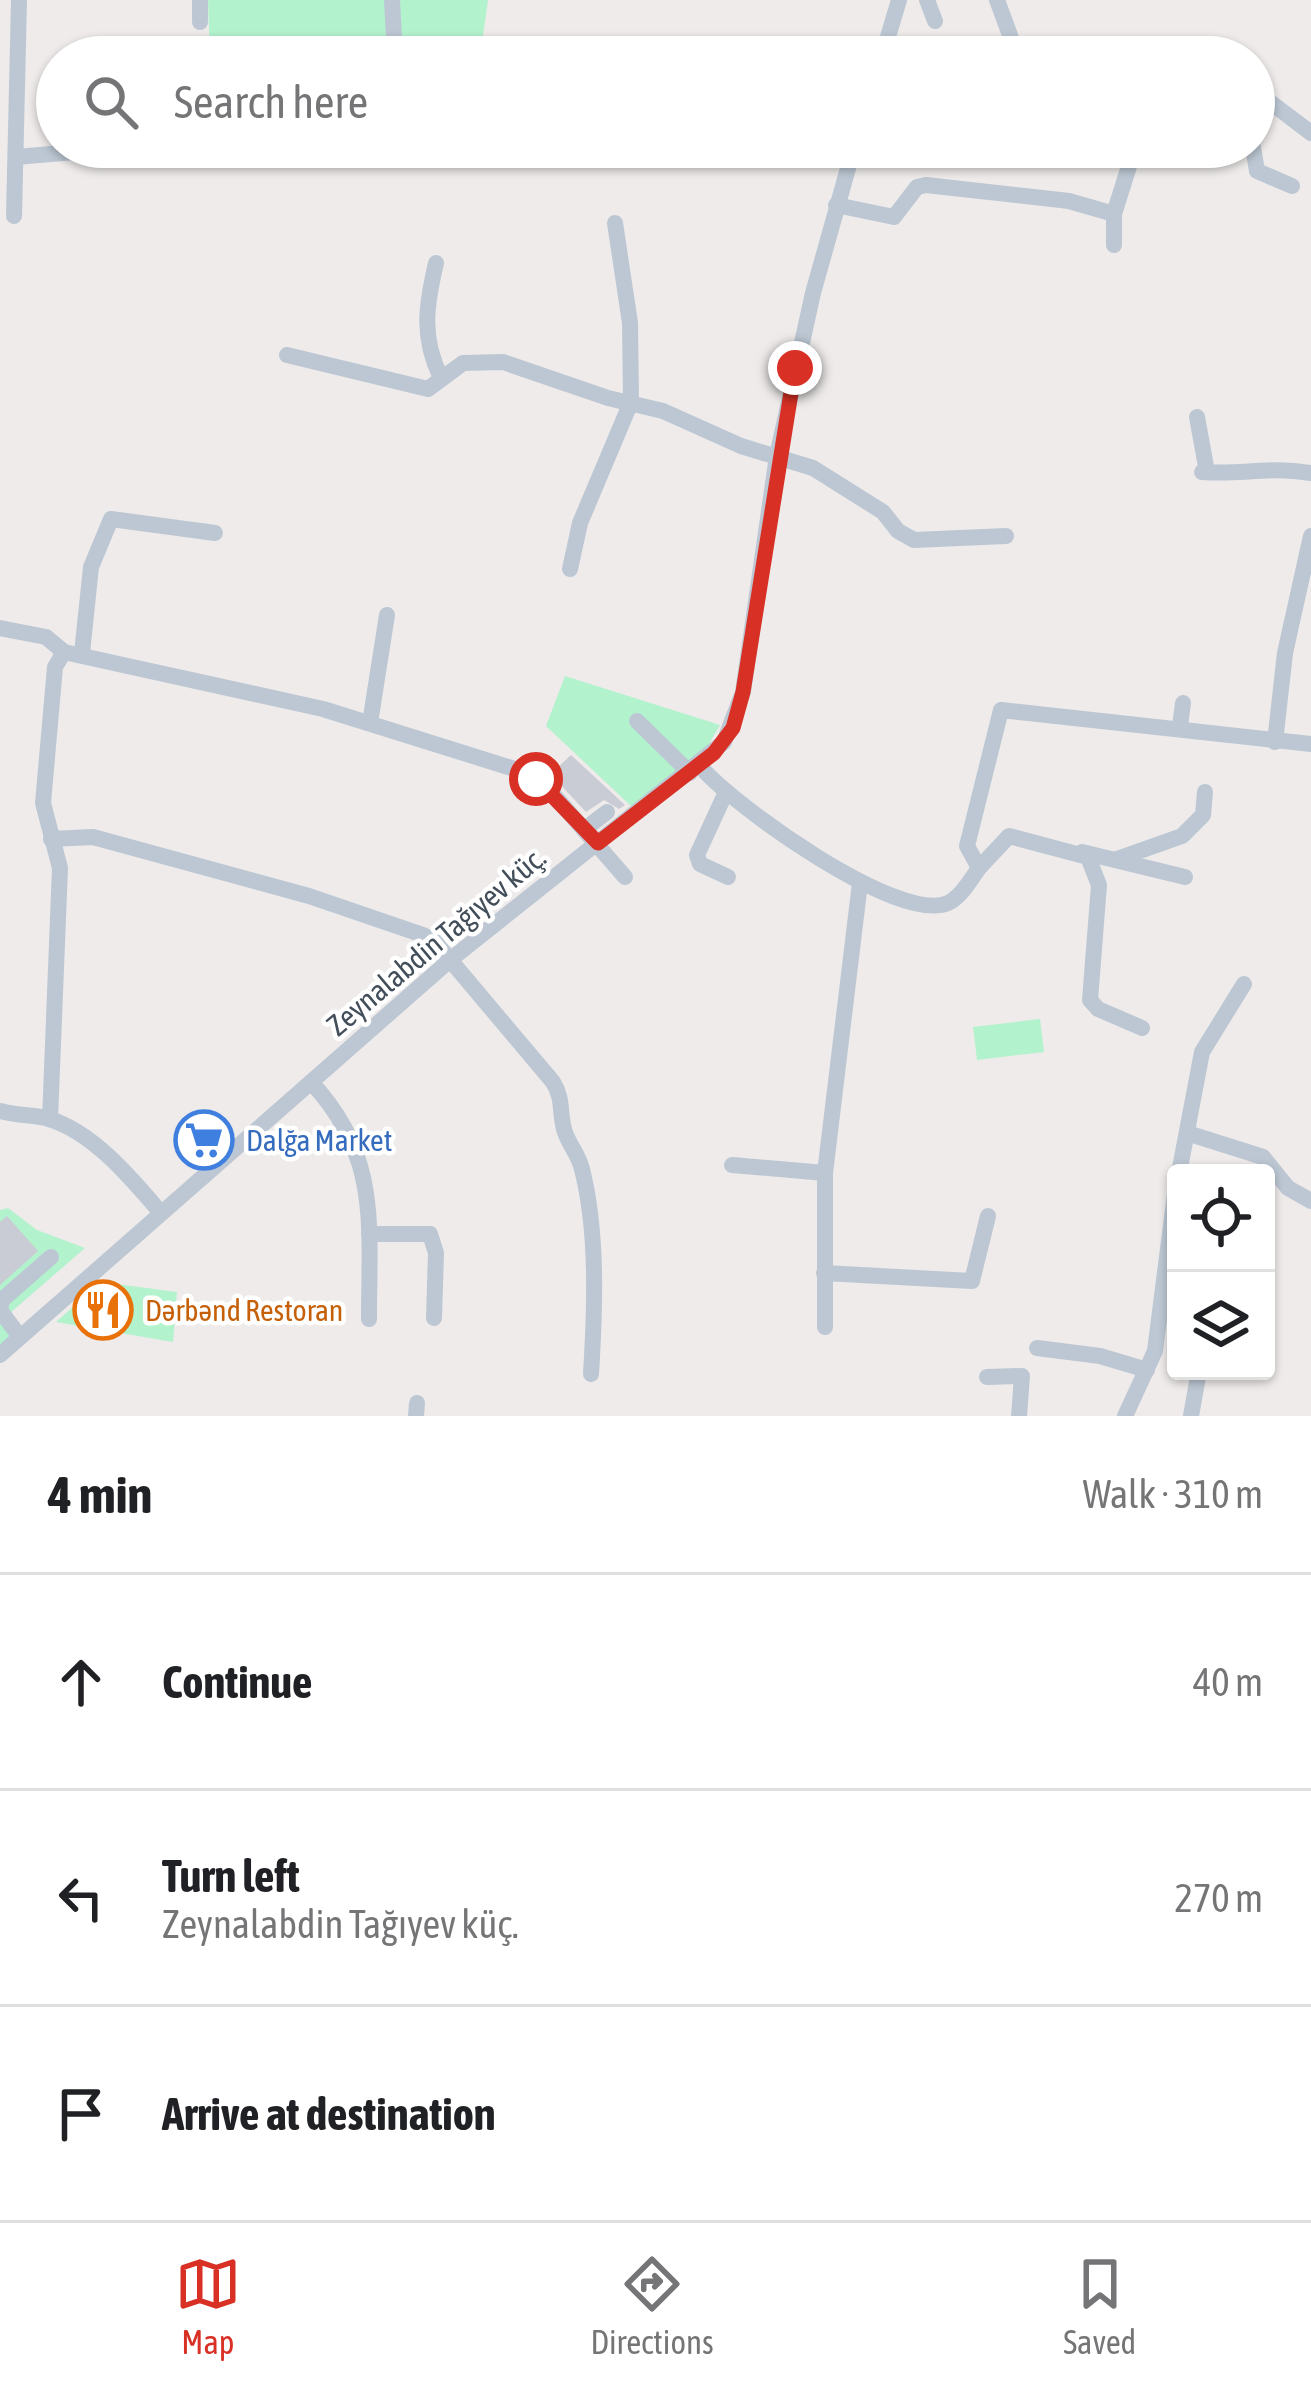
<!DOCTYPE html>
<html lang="en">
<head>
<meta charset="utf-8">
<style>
	:root { --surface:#fff; --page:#f2f2f2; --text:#202124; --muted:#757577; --line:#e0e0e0; --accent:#d93025 }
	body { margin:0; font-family:"Asap Condensed",sans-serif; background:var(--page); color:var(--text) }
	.controls { position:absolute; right:36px; bottom:36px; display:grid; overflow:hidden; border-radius:12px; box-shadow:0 3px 9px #0004 }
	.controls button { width:108px; height:108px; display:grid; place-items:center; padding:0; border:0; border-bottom:3px solid var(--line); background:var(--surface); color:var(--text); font:60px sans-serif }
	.stop { position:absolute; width:36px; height:36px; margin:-27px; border:9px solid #d93025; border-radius:50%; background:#fff }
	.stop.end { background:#d93025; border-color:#fff; box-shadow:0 3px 12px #0008 }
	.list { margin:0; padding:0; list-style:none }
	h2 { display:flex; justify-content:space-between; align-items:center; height:156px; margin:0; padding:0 48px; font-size:51px }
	h2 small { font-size:39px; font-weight:400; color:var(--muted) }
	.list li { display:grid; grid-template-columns:78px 1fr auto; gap:36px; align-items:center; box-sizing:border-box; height:216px; padding:0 48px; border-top:3px solid var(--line) }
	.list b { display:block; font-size:45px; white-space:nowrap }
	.list p { margin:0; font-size:39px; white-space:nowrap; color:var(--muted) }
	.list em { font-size:39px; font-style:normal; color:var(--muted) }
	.icon { flex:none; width:66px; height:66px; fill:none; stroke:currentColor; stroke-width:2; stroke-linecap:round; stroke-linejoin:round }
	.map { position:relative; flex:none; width:1311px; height:1416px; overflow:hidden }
	.search { position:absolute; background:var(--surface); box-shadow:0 3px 9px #0004; left:36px; right:36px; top:36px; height:132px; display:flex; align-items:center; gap:30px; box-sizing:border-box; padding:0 42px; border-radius:66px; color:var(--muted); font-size:45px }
	.sheet { height:804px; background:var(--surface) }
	nav { display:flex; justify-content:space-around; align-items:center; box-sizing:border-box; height:168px; border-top:3px solid var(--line); background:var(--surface); font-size:33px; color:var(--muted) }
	nav a { display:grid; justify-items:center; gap:6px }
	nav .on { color:var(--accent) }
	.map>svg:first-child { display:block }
	.green { fill:#b2f2cd }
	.building { fill:#c9ccd4 }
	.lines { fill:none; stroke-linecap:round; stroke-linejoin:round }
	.minor { stroke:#bcc7d3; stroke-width:16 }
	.route { stroke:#d93025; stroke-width:15 }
	.labels { text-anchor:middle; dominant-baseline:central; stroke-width:9; stroke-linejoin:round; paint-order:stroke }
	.street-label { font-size:30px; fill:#424e5a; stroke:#fff }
	.shop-label { font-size:30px; fill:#366cbe; stroke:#fff; text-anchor:start }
	.food-label { font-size:30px; fill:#c56008; stroke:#fff; text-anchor:start }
</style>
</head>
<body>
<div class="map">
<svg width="1311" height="1416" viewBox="0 0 1311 1416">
	<rect width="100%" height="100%" fill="#eeebea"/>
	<g class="green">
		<path d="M208,0h280l-8,57h-270z"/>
		<path d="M565,676l155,49 -13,22 -76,59 -85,-80z"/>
		<path d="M1040,1019l4,33 -67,8 -4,-33z"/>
		<path d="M8,1208l29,22 48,18 -75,65 11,14 -21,19v-136z"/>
		<path d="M101,1282l76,10 -4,50 -117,-20z"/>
	</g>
	<g class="building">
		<path d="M571,755l54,50 -6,4 -15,-9 -18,12 -30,-32 4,-4 -5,-6z"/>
		<path d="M211,1121l12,15 -27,22 -12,-15z"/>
		<path d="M7,1216l31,35 -38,34v-63z"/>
	</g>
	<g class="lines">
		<g class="minor">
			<path d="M200,0v22"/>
			<path d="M392,0l3,57"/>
			<path d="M927,0l8,21"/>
			<path d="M997,0l21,57"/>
			<path d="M882,57l17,-57"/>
			<path d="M1254,90l57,43"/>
			<path d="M1254,125l6,-31"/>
			<path d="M1253,147l4,24 35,15"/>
			<path d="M16,157l117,-10 67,13"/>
			<path d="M836,205l58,12 23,-30 9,-2 143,16 45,13 21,-67"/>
			<path d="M14,216l5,-216"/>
			<path d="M1114,245v-31"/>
			<path d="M436,263c-10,43 -15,74 5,115"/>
			<path d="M287,355l141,34 35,-26 40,-1 105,36 55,13 78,35 72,22 70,44 15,19 16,9 92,-4"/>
			<path d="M1197,417l10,55"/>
			<path d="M1202,472c40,3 67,-6 109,1"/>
			<path d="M570,569l10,-46 51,-121 -1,-79 -15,-100"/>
			<path d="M0,628l46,9 18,15"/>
			<path d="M82,653l9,-86 20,-48 104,14"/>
			<path d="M637,721l53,52"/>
			<path d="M370,723l17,-108"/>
			<path d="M1180,726l3,-23"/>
			<path d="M1275,742l10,-89 26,-117"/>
			<path d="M700,766c31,38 199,159 248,137 13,-6 23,-24 31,-35l-12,-22 34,-136 310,34"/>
			<path d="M726,792l-29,63 3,9 28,13"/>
			<path d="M585,829l22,-17"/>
			<path d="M51,839l42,-2 216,59 114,39 12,7 118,140c12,19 5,34 13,53 5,12 13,21 16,34 16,64 13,139 9,205"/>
			<path d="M1082,852l103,25"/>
			<path d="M1117,859l65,-23 21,-21 2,-23"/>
			<path d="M979,868l30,-32 79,21 11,28 -9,115 8,9 44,19"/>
			<path d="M311,1082c69,74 58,142 58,237"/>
			<path d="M0,1111c16,5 33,3 49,8 44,13 83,60 112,94"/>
			<path d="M50,1119l10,-251 -17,-65 12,-136 9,-15 259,57 198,62 31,22 73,84"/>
			<path d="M1187,1133l76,24 25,31 23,13"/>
			<path d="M732,1165l93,8"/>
			<path d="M1179,1173l23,-121 42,-68"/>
			<path d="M369,1234h61l6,19 -2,65"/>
			<path d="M824,1273l148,8 16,-65"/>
			<path d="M825,1327v-154l35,-290"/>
			<path d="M20,1337l-20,-27 2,-10 49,-43"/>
			<path d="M1037,1348l63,8 47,14"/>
			<path d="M0,1355l450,-395 274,-218 19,-50 34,-236 36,-163 41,-146"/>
			<path d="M987,1377l35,-1 -3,40"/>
			<path d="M416,1416l1,-13"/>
			<path d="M1125,1416l30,-65 21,-165"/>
			<path d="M1191,1416l8,-45"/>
		</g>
	</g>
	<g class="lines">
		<path class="route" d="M536,779l62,64 116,-90 19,-25 10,-36 52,-324"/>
	</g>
	<defs>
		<symbol id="supermarket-ring" viewBox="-11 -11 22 22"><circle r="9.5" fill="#fff" stroke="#3f7fe0" stroke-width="1.5"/><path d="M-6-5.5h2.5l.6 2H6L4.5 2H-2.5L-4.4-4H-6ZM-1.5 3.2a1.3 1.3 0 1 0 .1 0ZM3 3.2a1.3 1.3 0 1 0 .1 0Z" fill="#3f7fe0"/></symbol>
		<symbol id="restaurant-ring" viewBox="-11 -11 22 22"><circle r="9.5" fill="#fff" stroke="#e8710a" stroke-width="1.5"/><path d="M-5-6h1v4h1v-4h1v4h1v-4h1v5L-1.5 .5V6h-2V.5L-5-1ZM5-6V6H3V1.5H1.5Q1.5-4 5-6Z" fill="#e8710a"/></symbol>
	</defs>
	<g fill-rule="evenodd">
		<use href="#supermarket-ring" x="171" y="1107" width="66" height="66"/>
		<use href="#restaurant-ring" x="70" y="1277" width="66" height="66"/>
	</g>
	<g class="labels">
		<g class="street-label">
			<text transform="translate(436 941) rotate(-40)">Zeynalabdin Tağıyev küç.</text>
		</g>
		<g class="shop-label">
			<text x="246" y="1140">Dalğa Market</text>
		</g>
		<g class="food-label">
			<text x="145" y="1310">Dərbənd Restoran</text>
		</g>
	</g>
</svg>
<div class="controls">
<button><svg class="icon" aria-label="locate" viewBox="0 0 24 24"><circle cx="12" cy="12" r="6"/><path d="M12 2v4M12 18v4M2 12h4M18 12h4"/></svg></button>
<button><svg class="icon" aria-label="layers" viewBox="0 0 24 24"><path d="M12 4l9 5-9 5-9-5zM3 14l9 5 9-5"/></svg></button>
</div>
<div class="stop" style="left:536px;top:779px"></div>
<div class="stop end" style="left:795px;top:368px"></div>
<div class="search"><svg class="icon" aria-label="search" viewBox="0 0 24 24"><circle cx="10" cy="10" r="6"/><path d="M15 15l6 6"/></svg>Search here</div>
</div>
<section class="sheet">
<h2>4 min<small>Walk · 310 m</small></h2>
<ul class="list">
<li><svg class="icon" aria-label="ahead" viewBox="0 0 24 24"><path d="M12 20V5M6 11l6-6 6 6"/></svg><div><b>Continue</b></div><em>40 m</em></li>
<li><svg class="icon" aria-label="left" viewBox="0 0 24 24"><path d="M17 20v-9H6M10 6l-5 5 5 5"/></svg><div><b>Turn left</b><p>Zeynalabdin Tağıyev küç.</p></div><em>270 m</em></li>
<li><svg class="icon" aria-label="arrive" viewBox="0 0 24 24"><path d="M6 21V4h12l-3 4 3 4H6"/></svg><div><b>Arrive at destination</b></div></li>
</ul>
</section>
<nav>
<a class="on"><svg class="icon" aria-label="map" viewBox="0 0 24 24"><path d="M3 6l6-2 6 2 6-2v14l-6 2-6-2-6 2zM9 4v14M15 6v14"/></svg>Map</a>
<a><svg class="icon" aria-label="directions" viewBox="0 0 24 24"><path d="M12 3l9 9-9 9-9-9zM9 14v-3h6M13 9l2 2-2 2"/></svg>Directions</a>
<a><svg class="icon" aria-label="saved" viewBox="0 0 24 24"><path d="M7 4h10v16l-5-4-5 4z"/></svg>Saved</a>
</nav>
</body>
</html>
